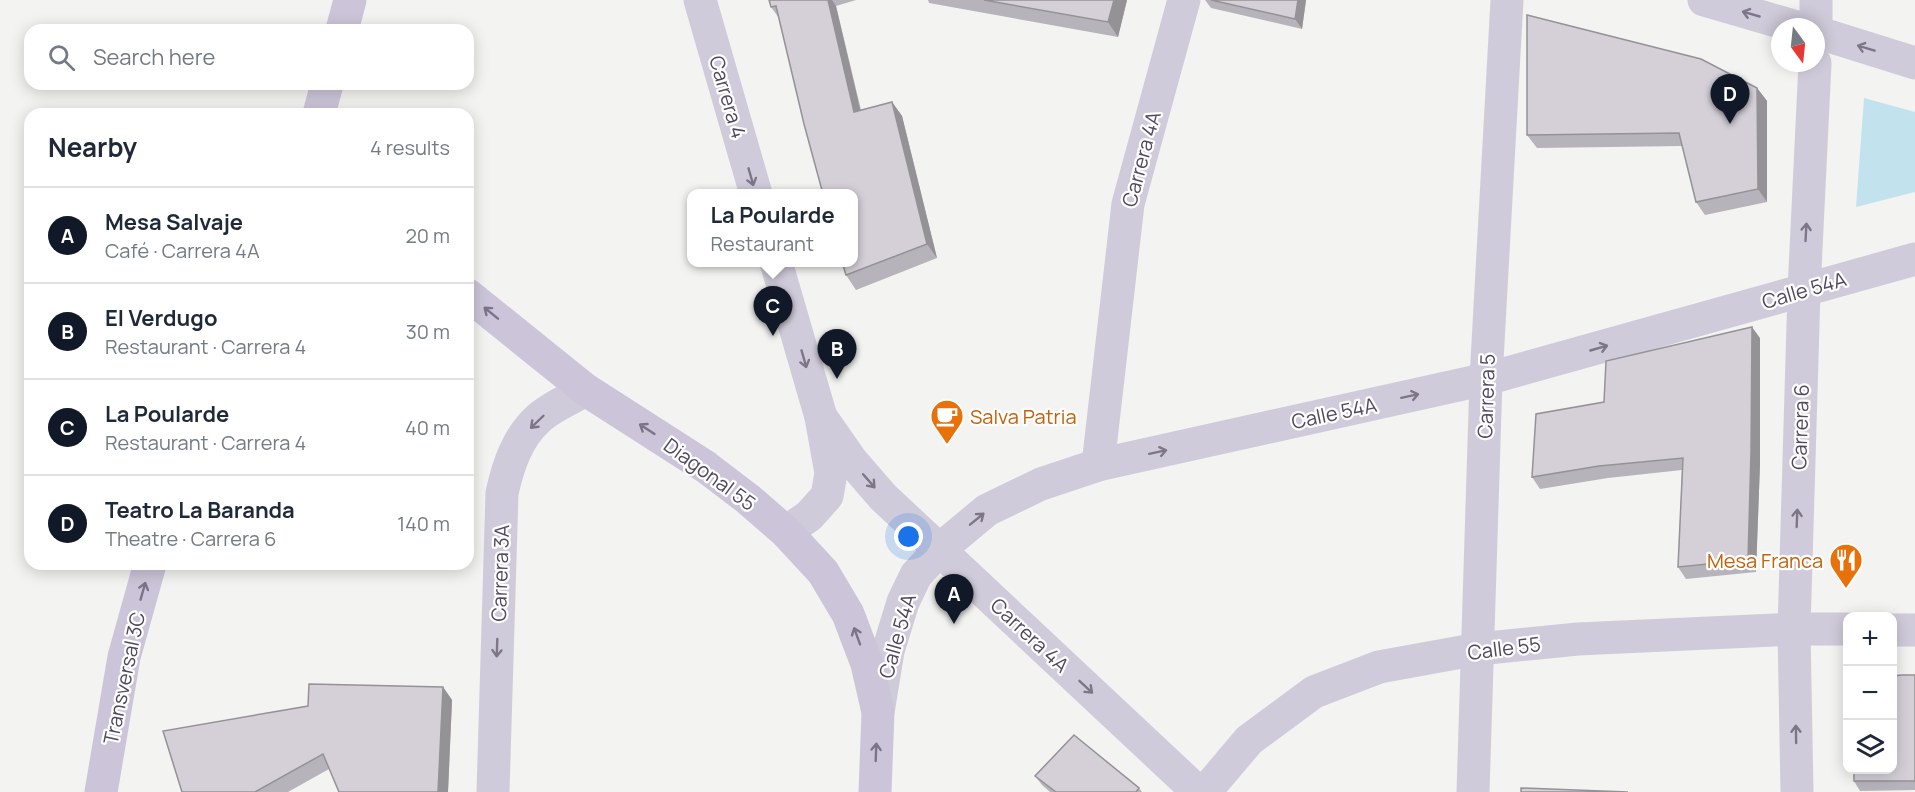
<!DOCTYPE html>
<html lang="en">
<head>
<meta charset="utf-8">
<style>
	:root { --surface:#fff; --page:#f2f2f3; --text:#1f2937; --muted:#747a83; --line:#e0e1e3; --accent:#111827 }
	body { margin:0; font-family:Manrope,sans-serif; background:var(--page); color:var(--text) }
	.controls { position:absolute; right:18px; bottom:18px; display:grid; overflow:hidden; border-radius:12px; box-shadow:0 3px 15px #0003 }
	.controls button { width:54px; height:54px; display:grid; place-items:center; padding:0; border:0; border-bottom:2px solid var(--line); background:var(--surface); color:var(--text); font:30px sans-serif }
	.compass { position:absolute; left:1771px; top:18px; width:54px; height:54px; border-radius:50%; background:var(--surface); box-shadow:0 3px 15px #0003; rotate:165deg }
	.you { position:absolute; left:909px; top:537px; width:21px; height:21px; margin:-15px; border:4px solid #fff; border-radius:50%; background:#1a73e8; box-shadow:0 0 0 9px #1a73e833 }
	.badge { display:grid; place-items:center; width:39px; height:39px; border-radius:50%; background:var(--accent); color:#fff; font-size:20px; font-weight:700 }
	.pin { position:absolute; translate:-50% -50px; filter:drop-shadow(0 2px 3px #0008) }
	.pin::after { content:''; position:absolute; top:32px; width:21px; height:18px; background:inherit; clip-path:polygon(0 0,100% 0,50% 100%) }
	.popup { position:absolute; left:687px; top:189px; width:171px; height:78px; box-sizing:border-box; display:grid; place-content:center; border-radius:12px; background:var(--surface); filter:drop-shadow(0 2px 4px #0005); font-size:20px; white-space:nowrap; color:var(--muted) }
	.popup b { font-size:22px; color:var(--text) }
	.popup::after { content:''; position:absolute; left:50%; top:100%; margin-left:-12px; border:12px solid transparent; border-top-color:var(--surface) }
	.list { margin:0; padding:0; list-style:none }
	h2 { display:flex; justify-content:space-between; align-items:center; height:78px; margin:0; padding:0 24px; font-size:26px }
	h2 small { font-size:20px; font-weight:400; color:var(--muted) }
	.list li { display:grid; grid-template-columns:39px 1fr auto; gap:18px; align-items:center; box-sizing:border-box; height:96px; padding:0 24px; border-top:2px solid var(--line) }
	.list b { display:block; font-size:22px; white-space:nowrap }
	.list p { margin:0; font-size:20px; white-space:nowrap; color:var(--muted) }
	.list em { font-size:20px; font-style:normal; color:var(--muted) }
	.icon { flex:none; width:33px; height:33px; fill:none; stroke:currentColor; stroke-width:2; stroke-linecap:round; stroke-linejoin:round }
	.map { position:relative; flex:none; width:1915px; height:792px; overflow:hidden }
	.search { position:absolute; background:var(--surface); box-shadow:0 3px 15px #0003; left:24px; top:24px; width:450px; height:66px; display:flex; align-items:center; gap:15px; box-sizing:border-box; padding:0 21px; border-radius:18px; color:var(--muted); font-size:22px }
	.panel { position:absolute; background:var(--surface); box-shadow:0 3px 15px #0003; left:24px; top:108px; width:450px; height:462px; border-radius:18px }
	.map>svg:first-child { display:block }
	.green { fill:#c2e3ee }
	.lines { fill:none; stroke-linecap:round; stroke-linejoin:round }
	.path { stroke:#7badcb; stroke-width:4; stroke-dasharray:4.5 3; stroke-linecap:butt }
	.street { stroke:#d0cbda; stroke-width:33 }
	.secondary { stroke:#ccc5d9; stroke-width:33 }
	.wall { fill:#b7b3ba }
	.shaded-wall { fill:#959297 }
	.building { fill:#d5d0d8; stroke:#959297; stroke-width:1.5 }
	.oneway { stroke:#7d7689 }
	.oneway2 { stroke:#7b7489 }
	.labels { text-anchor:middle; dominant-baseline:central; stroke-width:4.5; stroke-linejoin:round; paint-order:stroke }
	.street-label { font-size:20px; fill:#50495e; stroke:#fff }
	.food-label { font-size:20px; fill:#c56008; stroke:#fff; text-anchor:start }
</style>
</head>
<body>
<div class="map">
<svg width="1915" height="792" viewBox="0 0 1915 792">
	<rect width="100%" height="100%" fill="#f3f3f1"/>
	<path class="green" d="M1864,98l51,14v80l-59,15z"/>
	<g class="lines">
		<path class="path" d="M27,415l3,1"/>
		<g class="street">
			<path d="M700,0l56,194"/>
			<path d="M1704,0l93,27"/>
			<path d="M1816,0v27"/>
			<path d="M1816,32l99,31"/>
			<path d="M776,262l45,155 10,56 -4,23 -18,20 -23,16"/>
			<path d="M821,417l30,43 32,37 315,295"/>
			<path d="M1098,465l30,-261 56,-204"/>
			<path d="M1892,630h23"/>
			<path d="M878,712l10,-61 15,-49 13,-27 23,-25 48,-40 54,-26 57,-19 388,-86 429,-120"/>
			<path d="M493,792l9,-299c6,-27 15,-55 36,-74 11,-11 34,-21 48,-29"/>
			<path d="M1205,792l44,-52 65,-48 65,-25 99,-18 100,-10 216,-10h54"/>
			<path d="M1473,792l13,-413 21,-379"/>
			<path d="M1797,792l-3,-163 10,-338 11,-228"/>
		</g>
		<g class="secondary">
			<path d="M342,30l8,-30"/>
			<path d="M319,114l8,-30"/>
			<path d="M468,295l118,95 120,77 42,32 38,33 37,40 25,42 19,50 11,48 -3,80"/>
			<path d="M101,792l23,-135 26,-93"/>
		</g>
	</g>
	<g class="wall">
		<path d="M769,0h87l-20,6 25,104 31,-8 10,14 35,142 -81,32 -10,-15 -67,-257 -8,-11z"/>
		<path d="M928,0h199l-9,37 -189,-34z"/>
		<path d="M1205,0h101l-4,29 -91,-21z"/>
		<path d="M1757,88l10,13v101l-62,13 -9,-13 -13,-56 -146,2 -10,-13z"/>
		<path d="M1760,338v126l-4,108 -70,7 -8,-12 4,-97 -74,8 -68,11 -8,-12 72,-75z"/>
		<path d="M1915,675v115l-55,1 -6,-10z"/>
		<path d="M443,687l9,13 -4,92h-109l-10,-23 -41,23h-106l126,-86z"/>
		<path d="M1035,776l104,12 3,4h-92l-8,-7z"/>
	</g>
	<g class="shaded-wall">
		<path d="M828,0h4l4,6 28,120 -10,-14z"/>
		<path d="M1114,0h13l-9,37 -10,-15z"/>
		<path d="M1298,0h8l-4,29 -7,-10z"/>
		<path d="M1757,88l10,13v101l-9,-13z"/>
		<path d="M892,102l10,14 35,142 -10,-14z"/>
		<path d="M1752,327l8,11v126l-4,108 -8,-12z"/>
		<path d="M443,687l9,13 -4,92h-10z"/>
	</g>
	<g class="building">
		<path d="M769,0h59l26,112 38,-10 35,142 -81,31 -4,-13h12v-68h-31l-19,-70 -28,-118 -5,1z"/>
		<path d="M984,0h130l-6,22z"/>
		<path d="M1211,0h87l-3,19z"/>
		<path d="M1527,15l174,44 56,29 1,101 -62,13 -17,-69 -152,2z"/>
		<path d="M1752,327l-1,125 -3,108 -70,7 5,-109 -84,8 -67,11 4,-63 68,-12 2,-41z"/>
		<path d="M1902,675h13v106h-61v-11h39v-94z"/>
		<path d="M309,684l134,3 -5,105h-99l-16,-38 -68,38h-73l-19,-61 145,-25z"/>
		<path d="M1074,735l65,53 -3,4h-80l-21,-16z"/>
		<path d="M1521,788l107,4h-107z"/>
	</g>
	<defs><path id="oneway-shaft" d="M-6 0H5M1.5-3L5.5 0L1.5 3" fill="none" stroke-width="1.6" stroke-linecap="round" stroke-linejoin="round" transform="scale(1.5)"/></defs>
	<g class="oneway">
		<use href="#oneway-shaft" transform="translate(1751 14) rotate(-164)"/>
		<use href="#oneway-shaft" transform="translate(1866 48) rotate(-163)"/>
		<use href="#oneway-shaft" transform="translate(751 177) rotate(74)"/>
		<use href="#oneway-shaft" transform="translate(1806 232) rotate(-87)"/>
		<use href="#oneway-shaft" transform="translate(1599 348) rotate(-16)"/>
		<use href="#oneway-shaft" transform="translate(804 359) rotate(74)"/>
		<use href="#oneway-shaft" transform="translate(1410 396) rotate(-12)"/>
		<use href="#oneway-shaft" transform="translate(537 422) rotate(136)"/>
		<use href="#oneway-shaft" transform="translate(1158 452) rotate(-12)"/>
		<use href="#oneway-shaft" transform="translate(869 481) rotate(49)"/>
		<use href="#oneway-shaft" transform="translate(1797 518) rotate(-88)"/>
		<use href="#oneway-shaft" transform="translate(977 519) rotate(-39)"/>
		<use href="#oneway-shaft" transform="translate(497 648) rotate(92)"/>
		<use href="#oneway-shaft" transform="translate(1086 687) rotate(43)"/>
		<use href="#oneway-shaft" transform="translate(1796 734) rotate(-91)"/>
	</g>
	<g class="oneway2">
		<use href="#oneway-shaft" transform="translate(491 313) rotate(-141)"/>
		<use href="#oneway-shaft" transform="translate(647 429) rotate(-147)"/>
		<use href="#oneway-shaft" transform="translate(143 591) rotate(-74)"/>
		<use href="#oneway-shaft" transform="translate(857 636) rotate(-110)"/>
		<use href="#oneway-shaft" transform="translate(876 752) rotate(-88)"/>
	</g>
	<defs>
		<symbol id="cafe-pin" viewBox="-11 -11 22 30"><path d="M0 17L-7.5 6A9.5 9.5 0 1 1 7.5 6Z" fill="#e8710a" stroke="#fff"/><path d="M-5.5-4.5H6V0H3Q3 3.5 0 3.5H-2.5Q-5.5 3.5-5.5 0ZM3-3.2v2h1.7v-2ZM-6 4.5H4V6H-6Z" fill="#fff"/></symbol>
		<symbol id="restaurant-pin" viewBox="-11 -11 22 30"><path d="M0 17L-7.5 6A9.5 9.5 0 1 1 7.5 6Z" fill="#e8710a" stroke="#fff"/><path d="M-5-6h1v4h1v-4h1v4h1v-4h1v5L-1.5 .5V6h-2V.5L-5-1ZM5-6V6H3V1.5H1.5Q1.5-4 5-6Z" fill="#fff"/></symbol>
	</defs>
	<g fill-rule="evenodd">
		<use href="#cafe-pin" x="928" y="397" width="38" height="52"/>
		<use href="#restaurant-pin" x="1827" y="541" width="38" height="52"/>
	</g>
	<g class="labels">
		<g class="street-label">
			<text transform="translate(728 97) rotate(74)">Carrera 4</text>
			<text transform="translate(1141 159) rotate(-75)">Carrera 4A</text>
			<text transform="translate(1804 290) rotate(-16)">Calle 54A</text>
			<text transform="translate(1486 396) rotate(-88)">Carrera 5</text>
			<text transform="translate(1334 413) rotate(-12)">Calle 54A</text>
			<text transform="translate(1800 427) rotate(-88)">Carrera 6</text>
			<text transform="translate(710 474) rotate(36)">Diagonal 55</text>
			<text transform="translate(500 573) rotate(-88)">Carrera 3A</text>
			<text transform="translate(1030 635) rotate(43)">Carrera 4A</text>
			<text transform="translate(897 636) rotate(-74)">Calle 54A</text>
			<text transform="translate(1504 648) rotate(-7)">Calle 55</text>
			<text transform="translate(124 678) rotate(-78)">Transversal 3C</text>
		</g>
		<g class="food-label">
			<text x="970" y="416">Salva Patria</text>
			<text x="1823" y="560" text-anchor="end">Mesa Franca</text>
		</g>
	</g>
</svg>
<div class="controls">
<button>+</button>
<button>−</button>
<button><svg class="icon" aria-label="layers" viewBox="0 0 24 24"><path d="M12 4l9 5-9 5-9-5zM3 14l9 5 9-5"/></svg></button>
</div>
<svg class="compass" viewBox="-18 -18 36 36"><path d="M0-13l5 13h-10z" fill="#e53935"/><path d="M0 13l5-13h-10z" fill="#747a83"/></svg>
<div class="you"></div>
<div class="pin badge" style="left:954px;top:624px">A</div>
<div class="pin badge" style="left:837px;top:379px">B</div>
<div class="pin badge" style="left:773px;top:336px">C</div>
<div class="popup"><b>La Poularde</b>Restaurant</div>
<div class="pin badge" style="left:1730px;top:124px">D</div>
<div class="search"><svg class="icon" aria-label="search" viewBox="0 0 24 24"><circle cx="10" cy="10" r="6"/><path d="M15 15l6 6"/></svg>Search here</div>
<section class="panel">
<h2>Nearby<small>4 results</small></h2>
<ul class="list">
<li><span class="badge">A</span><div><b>Mesa Salvaje</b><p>Café · Carrera 4A</p></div><em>20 m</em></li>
<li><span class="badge">B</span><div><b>El Verdugo</b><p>Restaurant · Carrera 4</p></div><em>30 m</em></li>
<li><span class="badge">C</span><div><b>La Poularde</b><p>Restaurant · Carrera 4</p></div><em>40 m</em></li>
<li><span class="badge">D</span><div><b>Teatro La Baranda</b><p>Theatre · Carrera 6</p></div><em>140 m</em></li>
</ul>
</section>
</div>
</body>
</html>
